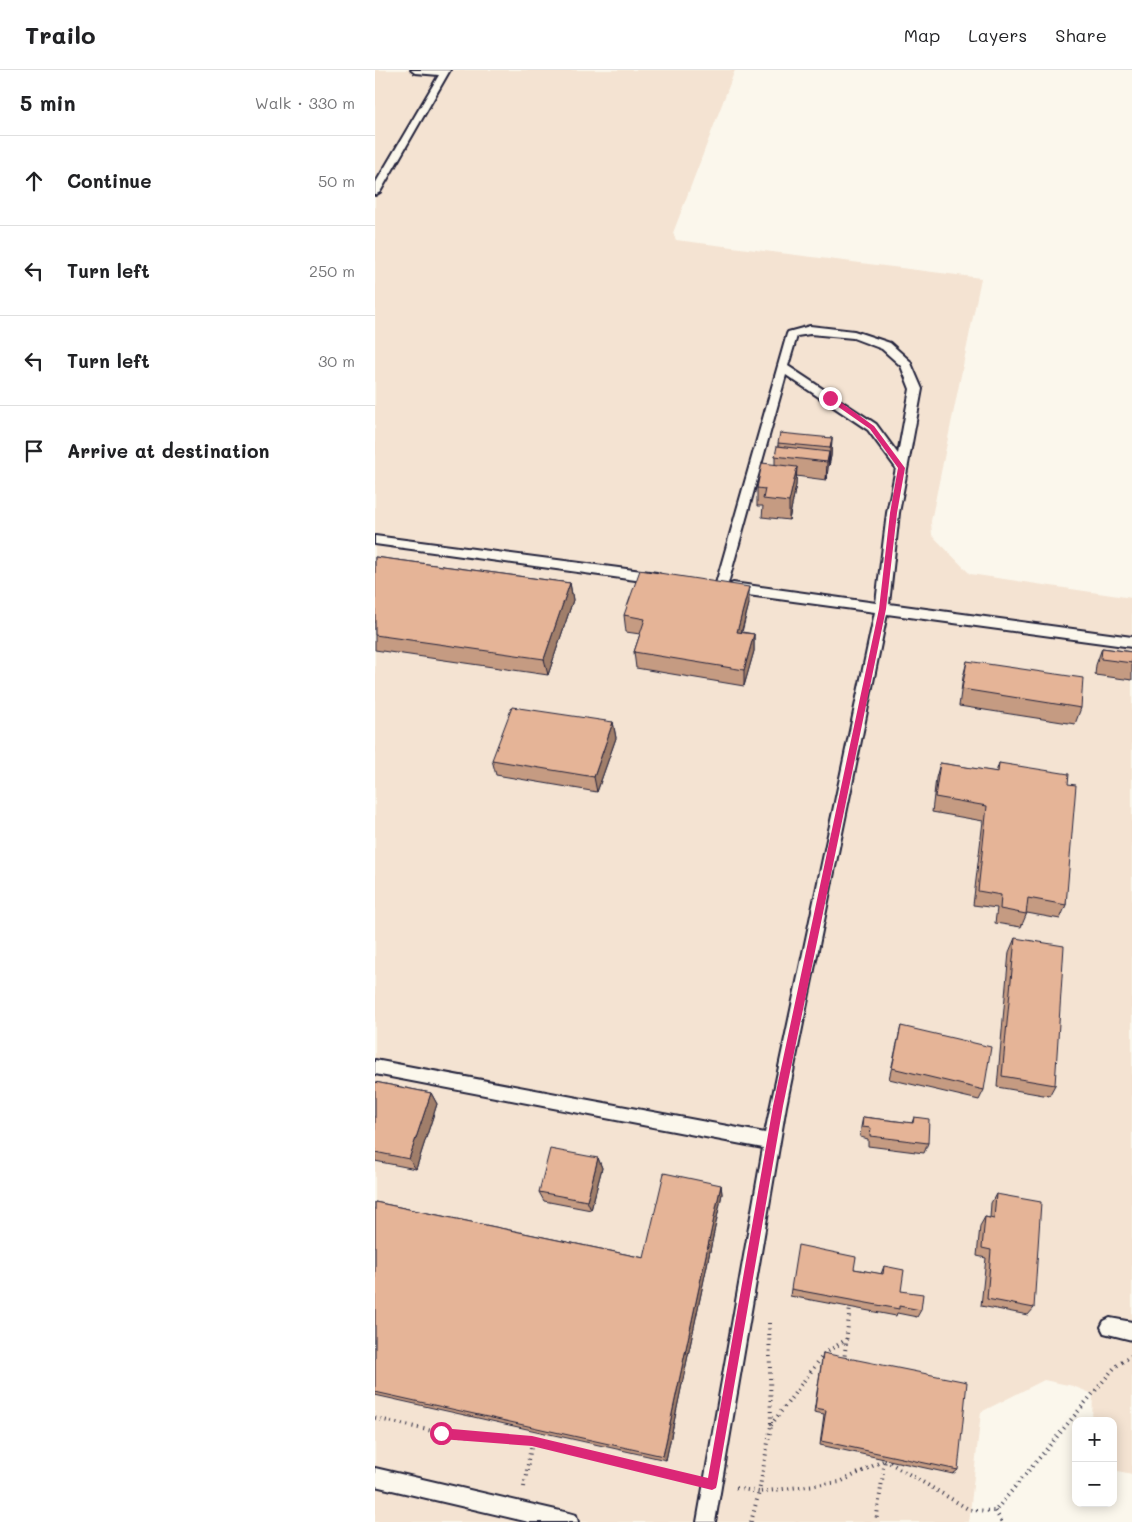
<!DOCTYPE html>
<html lang="en">
<head>
<meta charset="utf-8">
<style>
	:root { --surface:#fff; --page:#f6f6f6; --text:#202124; --muted:#757577; --line:#e0e0e0 }
	body { margin:0; font-family:Mali,sans-serif; background:var(--page); color:var(--text) }
	.controls { position:absolute; right:15px; bottom:15px; display:grid; overflow:hidden; border-radius:10px; box-shadow:0 2px 12px #0003 }
	.controls button { width:45px; height:45px; display:grid; place-items:center; padding:0; border:0; border-bottom:1px solid var(--line); background:var(--surface); color:var(--text); font:25px sans-serif }
	.stop { position:absolute; width:15px; height:15px; margin:-11px; border:4px solid #db2777; border-radius:50%; background:#fff }
	.stop.end { background:#db2777; border-color:#fff; box-shadow:0 1px 5px #0008 }
	.list { margin:0; padding:0; list-style:none }
	h2 { display:flex; justify-content:space-between; align-items:center; height:65px; margin:0; padding:0 20px; font-size:21px }
	h2 small { font-size:16px; font-weight:400; color:var(--muted) }
	.list li { display:grid; grid-template-columns:32px 1fr auto; gap:15px; align-items:center; box-sizing:border-box; height:90px; padding:0 20px; border-top:1px solid var(--line) }
	.list b { display:block; font-size:19px; white-space:nowrap }
	.list em { font-size:16px; font-style:normal; color:var(--muted) }
	.icon { flex:none; width:28px; height:28px; fill:none; stroke:currentColor; stroke-width:2; stroke-linecap:round; stroke-linejoin:round }
	.map { position:relative; flex:none; width:757px; height:1452px; overflow:hidden }
	header { display:flex; align-items:center; gap:30px; box-sizing:border-box; height:70px; padding:0 25px; background:var(--surface); border-bottom:1px solid var(--line) }
	header strong { font-size:24px }
	nav { display:flex; gap:28px; margin-inline-start:auto; font-size:18px }
	main { display:flex }
	aside { flex:1; background:var(--surface) }
	.map>svg:first-child { display:block }
	.built { fill:#f4e3d2 }
	.lines { fill:none; stroke-linecap:round; stroke-linejoin:round }
	.service-casing { stroke:#22223b; stroke-width:4 }
	.path { stroke:#22223b; stroke-width:4; stroke-dasharray:1 4.5; stroke-linecap:butt }
	.service { fill:#fbf7ec; fill-rule:evenodd }
	.wall { fill:#c59b82; stroke:#22223b }
	.shaded-wall { fill:#a07e6a; stroke:#22223b }
	.building { fill:#e5b497; stroke:#22223b }
	.route { fill:#db2777 }
</style>
</head>
<body>
<header>
<strong>Trailo</strong>
<nav><a>Map</a><a>Layers</a><a>Share</a></nav>
</header>
<main>
<aside>
<h2>5 min<small>Walk · 330 m</small></h2>
<ul class="list">
<li><svg class="icon" aria-label="ahead" viewBox="0 0 24 24"><path d="M12 20V5M6 11l6-6 6 6"/></svg><div><b>Continue</b></div><em>50 m</em></li>
<li><svg class="icon" aria-label="left" viewBox="0 0 24 24"><path d="M17 20v-9H6M10 6l-5 5 5 5"/></svg><div><b>Turn left</b></div><em>250 m</em></li>
<li><svg class="icon" aria-label="left" viewBox="0 0 24 24"><path d="M17 20v-9H6M10 6l-5 5 5 5"/></svg><div><b>Turn left</b></div><em>30 m</em></li>
<li><svg class="icon" aria-label="arrive" viewBox="0 0 24 24"><path d="M6 21V4h12l-3 4 3 4H6"/></svg><div><b>Arrive at destination</b></div></li>
</ul>
</aside>
<div class="map">
<svg width="757" height="1452" viewBox="0 0 757 1452">
	<rect width="100%" height="100%" fill="#fbf7ec"/>
	<filter id="ink" filterUnits="userSpaceOnUse"><feTurbulence type="fractalNoise" baseFrequency=".02" numOctaves="2"/><feDisplacementMap in="SourceGraphic" scale="10" xChannelSelector="R" yChannelSelector="G"/><feConvolveMatrix kernelMatrix="1 2 1 2 8 2 1 2 1" color-interpolation-filters="sRGB"/></filter>
	<g filter="url(#ink)">
		<path class="built" d="M0,0h360l-62,163 3,7 305,38 -50,243 1,14 38,39 162,24v876l-19,-4v-49h-21l1,-27 -20,-8 -29,-6 -63,32 -12,110h-594z"/>
		<g class="lines">
			<defs>
				<g id="service">
					<path d="M36,0h39l-70,122 -5,3v-11l64,-109 -24,-2z"/>
					<path d="M435,256l44,5 36,12 20,18 12,28 -23,124 -10,91 243,33v10l-245,-33 -101,492 -71,416h-18l66,-374 -388,-74v-14l390,73 110,-521 -142,-19 -4,-2 -2,-3 2,-3 4,-2 143,20 11,-90 9,-45 -28,-38 -82,-55 -59,212 -2,3h-8l-2,-3 72,-253 1,-2zM435,264l43,4 29,11 19,17 9,23 -12,65 -22,-30 -88,-58 9,-30z"/>
					<path d="M0,466l282,37 4,2 2,3 -2,3 -4,2 -282,-39z"/>
					<path d="M735,1248l22,4v18l-28,-7 -3,-6 3,-6z"/>
					<path d="M0,1398l194,45 7,2 2,7h-49l-154,-36z"/>
				</g>
			</defs>
			<use href="#service" class="service-casing"/>
			<g class="path">
				<path d="M469,1291l6,-54"/>
				<path d="M0,1348l66,15 91,8 158,38"/>
				<path d="M396,1355l53,-71 23,-15"/>
				<path d="M510,1390l85,50 25,1 120,-144 16,-11"/>
				<path d="M149,1417l8,-46"/>
				<path d="M361,1418l23,4 12,-66 -2,-106"/>
				<path d="M620,1441l7,11"/>
				<path d="M376,1452l8,-30 81,-10 45,-22 -9,62"/>
			</g>
			<use href="#service" class="service"/>
		</g>
		<g class="wall">
			<path d="M457,368l-1,18 -2,10h-1l-2,14 -30,-4v9l-7,35 -27,-3 1,-11h-6v-18l18,-23v-9l3,-10v-3z"/>
			<path d="M0,487l195,26 3,17 -25,75 -173,-25z"/>
			<path d="M374,534l-7,28 12,2v17l-10,35 -108,-18 -2,-16 6,-18 -14,-2 -2,-17z"/>
			<path d="M727,578l30,4v28l-37,-5 1,-10z"/>
			<path d="M592,591l114,47 -6,16 -116,-18 4,-29z"/>
			<path d="M238,652l3,16 -19,54 -101,-17 -4,-15z"/>
			<path d="M565,693l56,9 3,-9 69,21 -2,121 -6,14 -33,-6 -6,14 -26,-4 2,-15 -24,-3 10,-84 -51,-9 4,-34z"/>
			<path d="M640,868l40,147 -6,11 -52,-9 12,-135z"/>
			<path d="M526,956l83,64 -5,10 -90,-21z"/>
			<path d="M0,1012l56,11 6,11 -21,65 -41,-8z"/>
			<path d="M488,1047l49,6 2,-6 14,26 -4,10 -56,-7v-7l-8,-2 1,-10z"/>
			<path d="M223,1088l4,10 -11,42 -47,-9 -5,-9z"/>
			<path d="M346,1115l1,9 -56,266 -291,-65v-193l269,56z"/>
			<path d="M621,1124l38,114 -6,7 -47,-9 5,-48 -9,-2 3,-30 5,-9 5,1 1,-15z"/>
			<path d="M509,1196l17,25 20,19 -4,7 -20,-4 -1,3 -106,-20 1,-7 63,-20 27,5z"/>
			<path d="M448,1283l135,117 -5,4 -133,-29 4,-31 -10,-2 8,-53z"/>
		</g>
		<g class="shaded-wall">
			<path d="M457,368l-1,18 -2,10 1,-18z"/>
			<path d="M454,382l-1,18 -2,10 1,-18z"/>
			<path d="M422,397l-1,18 -7,35v-18z"/>
			<path d="M195,513l3,17 -25,75 -4,-16z"/>
			<path d="M374,517v17l-12,44v-16z"/>
			<path d="M379,564v17l-10,35v-16z"/>
			<path d="M238,652l3,16 -19,54 -3,-15z"/>
			<path d="M56,1023l6,11 -21,65 -7,-10z"/>
			<path d="M223,1088l4,10 -11,42 -4,-9z"/>
			<path d="M346,1115l1,9 -56,266 -3,-4z"/>
		</g>
		<g class="building">
			<path d="M405,363l52,5 -2,10 -52,-5z"/>
			<path d="M402,376l52,6 -2,10 -52,-6z"/>
			<path d="M387,393l35,4 -8,35 -26,-3 2,-10 -8,-1z"/>
			<path d="M0,487l195,26 -26,76 -169,-24z"/>
			<path d="M265,500l109,17 -12,45 17,2 -10,36 -110,-18 11,-33 -21,-4z"/>
			<path d="M727,578l30,4v11l-31,-4z"/>
			<path d="M592,591l116,17 -2,30 -119,-19z"/>
			<path d="M137,637l101,15 -19,55 -102,-17z"/>
			<path d="M565,693l58,9 1,-9 70,11 -1,10 8,1 -10,120 -38,-7 -2,16 -26,-5 1,-14 -23,-4 9,-85 -52,-9z"/>
			<path d="M640,868l49,8 -9,139 -53,-9z"/>
			<path d="M526,956l90,21 -7,43 -92,-22z"/>
			<path d="M0,1012l56,11 -22,66 -34,-7z"/>
			<path d="M488,1047l50,6 1,-6 15,2 -1,24 -58,-7 1,-8 -9,-1z"/>
			<path d="M175,1079l48,9 -11,43 -48,-9z"/>
			<path d="M289,1103l57,12 -58,271 -288,-64v-190l269,56z"/>
			<path d="M621,1124l45,8 -7,106 -47,-9 4,-49 -9,-2 3,-31 9,2z"/>
			<path d="M423,1175l58,12 -2,12 29,5 1,-8 20,4 -3,21 22,3 -2,16 -22,-4v3l-108,-20z"/>
			<path d="M448,1283l144,29 -9,88 -137,-29 5,-31 -11,-2z"/>
		</g>
	</g>
	<path class="route" d="M452,326h5l42,30 31,42 -8,45 -11,96 -103,497 -66,378 -1,4 -4,2 -180,-44 -91,-7 -4,-2 -1,-4 1,-3 4,-2 91,8 176,42 65,-372 106,-497 11,-96 8,-45 -28,-39 -43,-30z"/>
</svg>
<div class="controls">
<button>+</button>
<button>−</button>
</div>
<div class="stop" style="left:66px;top:1363px"></div>
<div class="stop end" style="left:455px;top:328px"></div>
</div>
</main>
</body>
</html>
